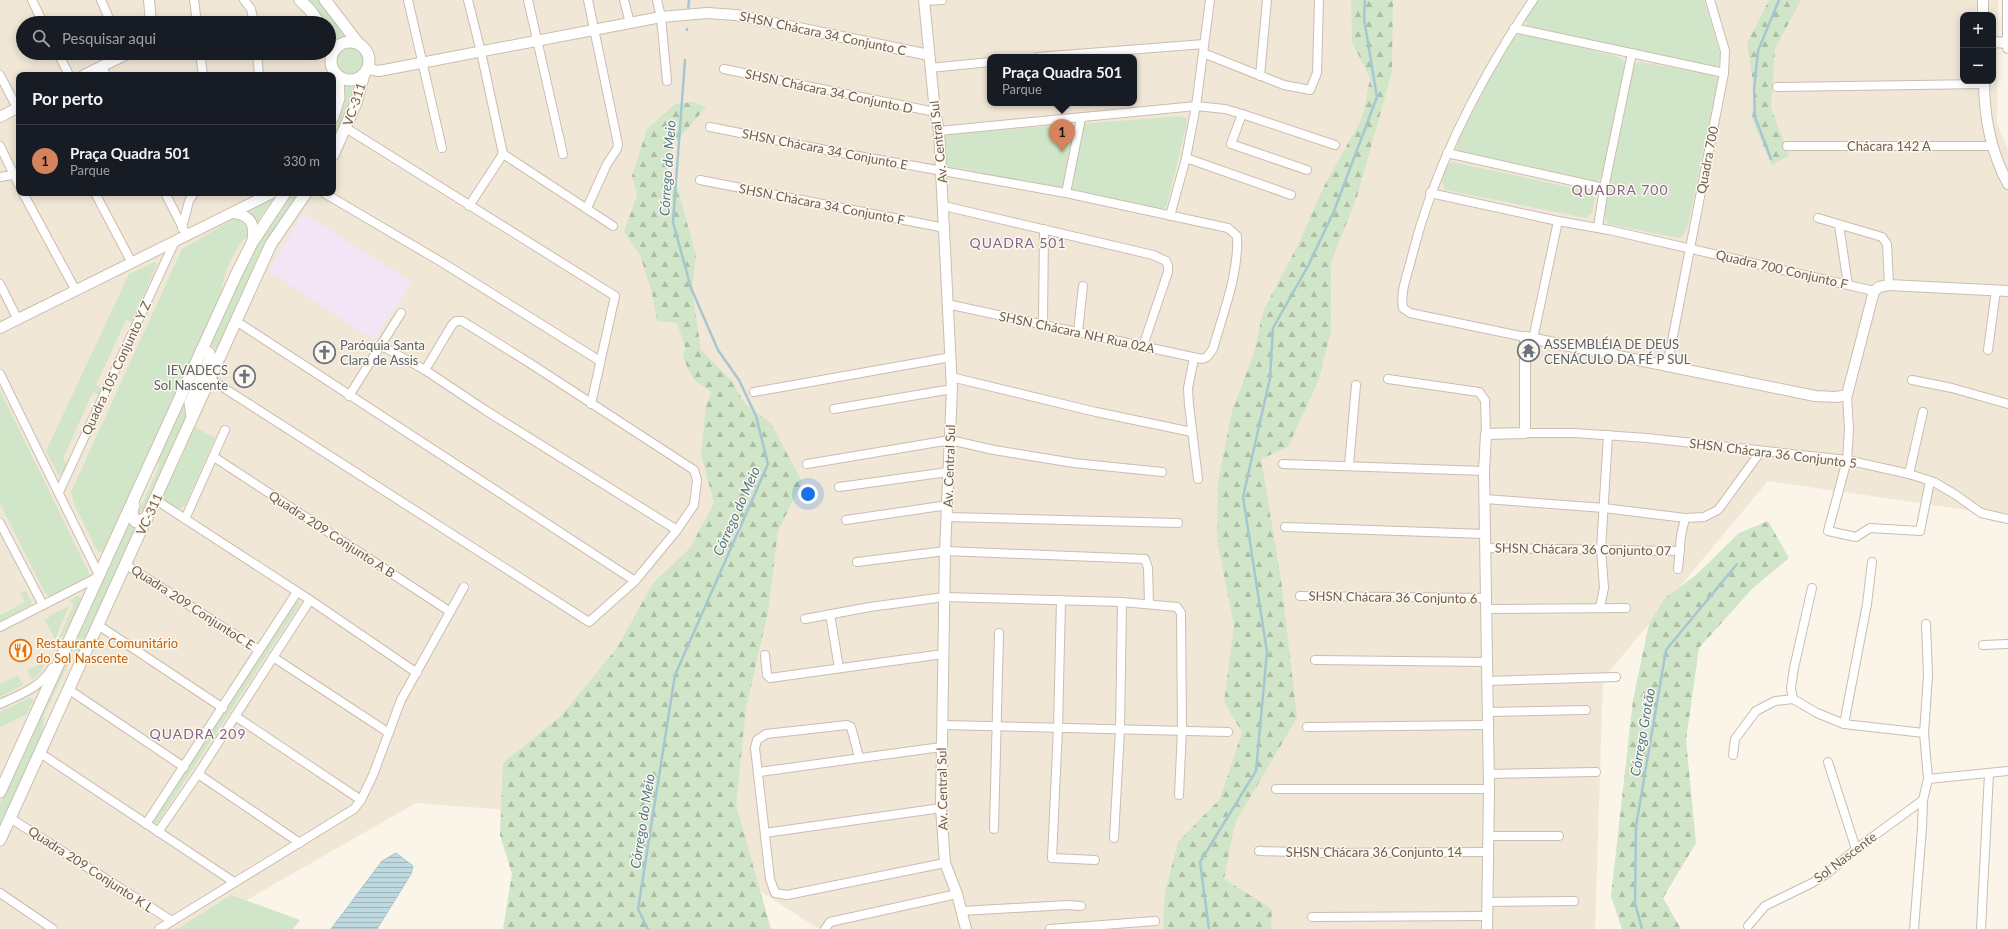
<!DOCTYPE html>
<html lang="pt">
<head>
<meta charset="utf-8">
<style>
	:root { --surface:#171b24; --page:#242831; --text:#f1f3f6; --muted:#9ea1a6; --line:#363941; --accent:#d5835c }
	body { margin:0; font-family:Lato,sans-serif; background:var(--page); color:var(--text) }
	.controls { position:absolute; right:12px; top:12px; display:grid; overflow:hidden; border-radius:8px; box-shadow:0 2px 10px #0003 }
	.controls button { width:36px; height:36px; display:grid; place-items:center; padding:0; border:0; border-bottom:1px solid var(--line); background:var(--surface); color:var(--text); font:20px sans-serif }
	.you { position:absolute; left:808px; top:494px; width:14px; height:14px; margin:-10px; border:3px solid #fff; border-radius:50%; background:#1a73e8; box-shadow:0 0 0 6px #1a73e833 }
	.badge { display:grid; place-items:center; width:26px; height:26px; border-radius:50%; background:var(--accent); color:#111; font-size:13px; font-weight:700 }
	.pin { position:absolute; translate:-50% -33px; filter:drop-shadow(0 1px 2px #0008) }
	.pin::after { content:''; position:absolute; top:21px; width:14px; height:12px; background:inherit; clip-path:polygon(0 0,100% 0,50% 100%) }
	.popup { position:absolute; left:987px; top:54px; width:150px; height:52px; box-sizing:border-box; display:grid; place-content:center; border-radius:8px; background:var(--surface); filter:drop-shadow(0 1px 3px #0005); font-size:13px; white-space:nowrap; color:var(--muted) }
	.popup b { font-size:15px; color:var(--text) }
	.popup::after { content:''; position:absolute; left:50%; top:100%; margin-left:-8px; border:8px solid transparent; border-top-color:var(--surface) }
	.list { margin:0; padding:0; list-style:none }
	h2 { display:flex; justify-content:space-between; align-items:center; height:52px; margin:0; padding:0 16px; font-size:17px }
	h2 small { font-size:13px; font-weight:400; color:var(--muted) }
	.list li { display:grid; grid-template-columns:26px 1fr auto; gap:12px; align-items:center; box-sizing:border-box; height:72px; padding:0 16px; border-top:1px solid var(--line) }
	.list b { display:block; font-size:15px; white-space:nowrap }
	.list p { margin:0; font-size:13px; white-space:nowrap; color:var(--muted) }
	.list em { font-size:13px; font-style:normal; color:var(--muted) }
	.icon { flex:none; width:22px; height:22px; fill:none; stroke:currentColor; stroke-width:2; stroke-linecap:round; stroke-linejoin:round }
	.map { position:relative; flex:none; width:2008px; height:929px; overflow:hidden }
	.search { position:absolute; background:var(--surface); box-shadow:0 2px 10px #0003; left:16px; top:16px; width:320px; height:44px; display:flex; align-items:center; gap:10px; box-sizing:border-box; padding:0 14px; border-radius:22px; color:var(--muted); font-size:15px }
	.panel { position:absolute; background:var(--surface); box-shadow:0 2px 10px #0003; left:16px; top:72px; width:320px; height:124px; border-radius:8px }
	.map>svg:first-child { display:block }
	.residential { fill:#f1e7d7; fill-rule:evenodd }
	.education { fill:#f1e5f6 }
	.green { fill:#d1e6c8 }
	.forest { fill:url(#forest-firs) }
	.water { fill:url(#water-rules); stroke:#a6c7d2 }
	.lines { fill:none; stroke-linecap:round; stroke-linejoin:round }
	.stream { stroke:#a6c7d2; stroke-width:2.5 }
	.minor-casing { stroke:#cbbdaf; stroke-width:10 }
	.tertiary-casing { stroke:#cbbdaf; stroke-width:12 }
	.secondary-casing { stroke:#cdbead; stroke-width:13 }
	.minor { stroke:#fff; stroke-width:8 }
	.tertiary { stroke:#fff; stroke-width:10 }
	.secondary { stroke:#fff; stroke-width:11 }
	.labels { text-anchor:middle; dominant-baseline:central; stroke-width:3; stroke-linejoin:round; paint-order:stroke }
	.street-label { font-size:13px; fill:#715e4f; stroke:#fdf8ee }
	.worship-label { font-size:13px; fill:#5b616d; stroke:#fdf8ee; text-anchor:start }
	.food-label { font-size:13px; fill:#c56008; stroke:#fdf8ee; text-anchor:start }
	.water-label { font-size:14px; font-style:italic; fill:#4f7888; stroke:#fdf8ee }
	.neighbourhood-label { font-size:14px; letter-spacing:1px; fill:#84668c; stroke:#fdf8ee }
</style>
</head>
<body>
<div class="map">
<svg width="2008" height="929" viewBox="0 0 2008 929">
	<defs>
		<pattern id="forest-firs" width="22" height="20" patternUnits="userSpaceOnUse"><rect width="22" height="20" fill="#d1e6c8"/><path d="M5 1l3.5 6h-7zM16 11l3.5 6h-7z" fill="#aebea5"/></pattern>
		<pattern id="water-rules" width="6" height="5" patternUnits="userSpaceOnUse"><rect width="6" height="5" fill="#bfd9e1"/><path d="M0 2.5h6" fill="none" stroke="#a0b3b9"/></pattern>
	</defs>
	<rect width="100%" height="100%" fill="#faf5e8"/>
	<path class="residential" d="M0,0h1998l-1,123 11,27v366l-240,-35 -165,198 -8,250h-776l-168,-108 -235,-18 -220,126h-196zM1963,15h30v66h-30zM23,23h306v30h-306zM990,57h144v46h-144zM19,75h314v118h-314z"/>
	<path class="education" d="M303,213l109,69 -38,58 -106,-69z"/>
	<g class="green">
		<path d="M308,0h13l26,36 -14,6 -4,-19h-3z"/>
		<path d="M1537,0h167l17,57 -4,10 -189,-39 -3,-10z"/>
		<path d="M1521,34l91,21 10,4 3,4 -23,113 -5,6 -128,-28 -13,-5 4,-13 49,-94 5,-6z"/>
		<circle cx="350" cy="61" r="13"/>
		<path d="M1640,62l72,13 6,4 -30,146 -6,12 -5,1 -69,-14 -6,-12 32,-146 2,-3z"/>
		<path d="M358,84l-1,4 -24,54c0,-19 7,-38 10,-57z"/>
		<path d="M1182,116l4,2 1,5 -20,82 -4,4 -4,1 -193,-41 -21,-2 -3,-30 7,-3z"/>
		<path d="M1452,162l140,30 3,6 -3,15 -6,5 -141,-28 -4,-12 6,-13z"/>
		<path d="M290,193h11l-39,54 -45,102 -7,-4 49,-108z"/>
		<path d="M276,195l-19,27 -11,-11z"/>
		<path d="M236,218l10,8 2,9c-17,17 -24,39 -28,63l-114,252 -6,2 -4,-4 -22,-44 -3,-12 111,-243z"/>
		<path d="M155,262l2,2 -25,58 -6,-2 -30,65 6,3 -3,7 -6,-3 -29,64v5l3,3 -2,6 -6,6 -13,-25 83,-177z"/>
		<path d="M207,354l-18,44 -3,19 -46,99 -3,-1 21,-46 1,-16 46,-98z"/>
		<path d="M0,390l90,185 -40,22 -5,-4 -45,-89z"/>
		<path d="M193,426l22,12 -30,67 -6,5 -5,-1 -13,-10v-4c14,-23 26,-44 32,-69z"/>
		<path d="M128,522l7,7 -57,125 -7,-5z"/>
		<path d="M24,591h2l6,12 -1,2 -31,17v-7l25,-13 -5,-10z"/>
		<path d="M77,596l5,2 1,3 -12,23 -16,23 -8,17 26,-57 -1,-5 -3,-1z"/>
		<path d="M299,601l1,3 -142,218 -3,2 -2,-5 142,-217z"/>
		<path d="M69,606l-14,33 -10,-19 4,-2v-2z"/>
		<path d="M69,656l2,2 -27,57 -2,19 -42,91v-22l67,-146z"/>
		<path d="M45,662l-4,10 -9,8 -5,-10z"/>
		<path d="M18,675l5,10 -23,12v-13z"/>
		<path d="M29,698l5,2 -7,14 -27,13v-15z"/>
		<path d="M231,895l69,25 -7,9h-116z"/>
	</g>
	<g class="forest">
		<path d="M1351,0h42l-1,72 -35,125 -26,65v69l-12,48 -31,68 -27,12 20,120 16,139 -62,105 -11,56 48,30 -1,20h-108l2,-37 13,-50 42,-43 22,-67 -18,-30 10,-77 -17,-84 1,-59 14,-71 22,-58 9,-42 36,-68 25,-57 36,-64 4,-12 6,-32 -18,-36z"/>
		<path d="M1769,0h32l-26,49 -4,59 18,47 -17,11 -20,-47 2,-29 -7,-47z"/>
		<path d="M693,102l13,5 -33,39 -6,26 11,17 18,67 -4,34 9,60 30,30 14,24 26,19 31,59 -24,49 -10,81 -22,96 -10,97 35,124h-268l9,-55 -12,-39 3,-72 58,-47 56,-68 36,-65 37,-35 24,-45 -13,-49 5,-47 5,-15 -17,-12 -11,-22 2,-11 -8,-24 -20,-2 -5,-28 -12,-38 -16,-23 13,-37 -5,-19 15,-47 28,-25z"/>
		<path d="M1768,521l21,37 -37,31 -53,59 -13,92 10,103 -33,55 18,31h-59l-11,-33 22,-196 16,-76 16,-26 31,-23 43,-42z"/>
	</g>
	<path class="water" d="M396,853l17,13 -2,8 -34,55h-46l51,-68z"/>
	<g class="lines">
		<g class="stream">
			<path d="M688,11l1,-11"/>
			<path d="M687,30v-1"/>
			<path d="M1771,159l-16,-42 -1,-27 4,-39 21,-51"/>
			<path d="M648,929l-10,-20 37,-234 93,-211 -12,-48 -17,-36 -21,-30 -27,-62 -18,-66 12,-162"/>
			<path d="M1209,929l-9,-67 56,-91 11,-119 -24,-155 27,-119 3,-50 35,-62 26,-55 43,-114 -13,-78 1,-19"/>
			<path d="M1642,929l-7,-26 1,-77 30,-176 71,-86"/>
		</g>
		<defs>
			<g id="minor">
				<path d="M32,0l11,23"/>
				<path d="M101,0l10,23"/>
				<path d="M194,0l3,23"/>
				<path d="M244,0l7,9 3,14"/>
				<path d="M408,0l34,148"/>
				<path d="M468,0l13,52 22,102 -34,52"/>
				<path d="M528,0l35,154"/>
				<path d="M624,0l6,23"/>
				<path d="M657,0l4,17 6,64"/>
				<path d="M924,1l18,-1"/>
				<path d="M1514,28l210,45"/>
				<path d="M58,53l11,22"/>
				<path d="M200,53l3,22"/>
				<path d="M257,53l2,22"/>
				<path d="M1203,53l81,32 26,5 7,-17 2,-73"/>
				<path d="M1038,57l166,-13"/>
				<path d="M102,67l4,8"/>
				<path d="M930,68l60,-6"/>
				<path d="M724,69l211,43"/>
				<path d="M0,75l17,33"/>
				<path d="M1260,76l7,-76"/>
				<path d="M1777,87l207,-3"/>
				<path d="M1242,114l-11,30 76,26"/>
				<path d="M710,127l126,25 230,41 162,35 9,8c2,38 -14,77 -24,113l-6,8 -5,2 -255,-55"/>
				<path d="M346,128l269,168 -24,108"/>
				<path d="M939,131l257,-25 29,3 17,5 93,31"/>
				<path d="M0,146l19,39"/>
				<path d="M1787,146h205"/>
				<path d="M1447,153l157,35"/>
				<path d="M503,154l110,72"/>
				<path d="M1186,158l105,37"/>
				<path d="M0,177l19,-3"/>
				<path d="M700,180l245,48"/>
				<path d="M23,193l53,98"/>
				<path d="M95,193l37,70"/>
				<path d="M165,193l22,43"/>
				<path d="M324,193l119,70 157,98"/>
				<path d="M1066,193l15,-75"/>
				<path d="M1430,193l128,28 51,9 265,61"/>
				<path d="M944,206l209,49 13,6 2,5v6l-25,74"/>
				<path d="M587,208l20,-44 10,-15 1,-5 -30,-144"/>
				<path d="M1170,216l16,-58 10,-52 14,-106"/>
				<path d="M1818,218l64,19 5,7 2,41"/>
				<path d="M1839,225l9,60"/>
				<path d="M1598,227l6,-39 28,-135"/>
				<path d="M182,228l7,-27 5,-8"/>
				<path d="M0,284l18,36"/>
				<path d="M236,321l399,260"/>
				<path d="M1043,324l1,-95"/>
				<path d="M1078,332l5,-46"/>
				<path d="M1525,337l-115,-24 -7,-5c-3,-16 4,-32 8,-48 23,-94 68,-180 122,-260"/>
				<path d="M1533,339l25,-118"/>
				<path d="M380,345l45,25 60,40 192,120"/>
				<path d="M1988,350l8,-60"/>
				<path d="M1194,358l-6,30 1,17 9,74"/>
				<path d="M1667,367l57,-294 1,-22 -15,-51"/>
				<path d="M0,374l99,201"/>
				<path d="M951,377l145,35 96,20"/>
				<path d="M210,379l379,243 46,-41 42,-51 17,-25 3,-25 -3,-10 -166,-108 -66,-41h-6l-4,4 -27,45"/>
				<path d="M1388,379l91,13 6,8 1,34"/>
				<path d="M1912,380l40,8 56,16"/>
				<path d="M754,392l197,-35"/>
				<path d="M1847,395l2,35 -2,30 -19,71 28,6 14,-9 50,3 10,-50"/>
				<path d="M349,396l52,-83"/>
				<path d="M834,409l118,-20"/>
				<path d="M1525,433h49l73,5 200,22 62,14 25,8 22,13 25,18 27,6"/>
				<path d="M214,457l235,154"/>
				<path d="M807,464l143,-24 44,10 80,13 88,9"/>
				<path d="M1283,464l201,7"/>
				<path d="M1349,465l7,-80"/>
				<path d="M1909,474l14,-62"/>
				<path d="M839,487l109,-15"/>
				<path d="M59,492l115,-249"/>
				<path d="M1485,499l119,9 81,10 19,-1 14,-7 43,-59"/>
				<path d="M156,500l154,100 107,73"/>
				<path d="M946,517l232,6"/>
				<path d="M185,519l40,-89"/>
				<path d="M846,520l102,-15"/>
				<path d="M0,523l43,82"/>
				<path d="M1285,527l200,7"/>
				<path d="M1485,548l195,3"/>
				<path d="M857,562l88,-11 200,8 3,9 1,36"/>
				<path d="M126,565l133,85"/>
				<path d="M1678,569l3,-33 4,-18"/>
				<path d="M1812,588l-18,80 -3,20 2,11 24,14 27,11 80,9"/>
				<path d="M1300,596l186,2"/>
				<path d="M1061,600l-3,128 -6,130 43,2"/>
				<path d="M1600,607l4,-19 -3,-39 7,-114"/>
				<path d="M1486,609l140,-1"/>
				<path d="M830,614l9,54"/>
				<path d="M805,619l65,-12 74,-10 178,5 55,5 4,6 1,117 -3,65"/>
				<path d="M98,625l125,83"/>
				<path d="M0,627l98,-50"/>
				<path d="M1983,645l25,-1"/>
				<path d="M765,655l2,20 3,3 173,-24"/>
				<path d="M273,657l116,76"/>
				<path d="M1315,660l172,2"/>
				<path d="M1487,681l129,-4"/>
				<path d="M68,689l116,78"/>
				<path d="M0,704c21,-10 40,-16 52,-36"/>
				<path d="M1488,712l98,-2"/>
				<path d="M235,716l126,84"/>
				<path d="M1844,724l23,-120 5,-42"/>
				<path d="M943,725l285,7"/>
				<path d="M1307,727l181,-2"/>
				<path d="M40,753l194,129"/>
				<path d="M1733,755l2,-16 21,-28 19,-10 18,-2"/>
				<path d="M859,757l-8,-30 -4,-2 -81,9 -9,6 -2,8 15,131 5,14 12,2 158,-32"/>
				<path d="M1828,762l28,87"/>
				<path d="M759,772l182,-25"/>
				<path d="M198,774l102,69"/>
				<path d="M1488,774l108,-2"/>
				<path d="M1928,779l80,-8"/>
				<path d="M1276,789h213"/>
				<path d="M10,818l162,103"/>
				<path d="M146,824l151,-232"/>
				<path d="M994,829l5,-196"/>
				<path d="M158,832l40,-58 112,-174"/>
				<path d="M765,833l176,-25"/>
				<path d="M1488,836h71"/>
				<path d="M1114,838l6,-108 2,-128"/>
				<path d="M1259,851l65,2 164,-1"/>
				<path d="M0,893l53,36"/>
				<path d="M1487,902l87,-1"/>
				<path d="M962,911l105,-6 14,1"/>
				<path d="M1312,917l175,-1"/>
				<path d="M1748,926l17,-20 47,-23 17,-11 27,-23 67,-49"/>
				<path d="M159,929l195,-120 7,-9 12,-25 28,-75 63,-113"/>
				<path d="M825,929l5,-7 127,-28"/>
				<path d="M1050,929l105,-8"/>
				<path d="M1914,929l8,-101 1,-28 5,-21 -4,-46 4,-57 -2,-52"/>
				<path d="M1981,929l8,-155"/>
			</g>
			<g id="tertiary">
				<path d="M149,0l2,23"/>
				<path d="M924,0l11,112 4,19 13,258 -7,162 -4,257 4,55 12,31 9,35"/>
				<path d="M1983,0v15"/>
				<path d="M2008,0v48"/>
				<path d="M1993,42l15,1"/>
				<path d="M369,67l4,3 6,1 282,-54 46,-4 29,2 193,40"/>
				<path d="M84,75l45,-22"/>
				<path d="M1984,81c0,36 7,71 24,103"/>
				<path d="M0,117l19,-10"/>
				<path d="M234,213c19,3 21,13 18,30"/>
				<path d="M0,328l272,-135"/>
				<path d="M1487,929l2,-140 -5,-318 2,-37 39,-1v-96l290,59 21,1 11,-2 27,-104 5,-4 10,-2 119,6"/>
			</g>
			<g id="secondary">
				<path d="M300,0l10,10 9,13"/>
				<path d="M325,0l33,43"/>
				<circle cx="350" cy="61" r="19"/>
				<path d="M333,117l6,-19 -1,-22"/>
				<path d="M333,155l23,-52 8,-29"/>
				<path d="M192,417l-2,-14 20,-44 -1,-6 -3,-2 -6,3"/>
				<path d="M134,505c-3,7 -3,11 2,17l11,-4"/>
				<path d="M0,792l236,-517 16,-32 33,-50"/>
				<path d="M0,840l271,-596 35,-51"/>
			</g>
		</defs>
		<use href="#minor" class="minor-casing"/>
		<use href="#tertiary" class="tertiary-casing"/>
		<use href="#secondary" class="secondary-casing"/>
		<use href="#minor" class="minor"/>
		<use href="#tertiary" class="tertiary"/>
		<use href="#secondary" class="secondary"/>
	</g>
	<defs>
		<symbol id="temple-ring" viewBox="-11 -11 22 22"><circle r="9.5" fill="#fdf8ee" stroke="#6b7280" stroke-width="1.5"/><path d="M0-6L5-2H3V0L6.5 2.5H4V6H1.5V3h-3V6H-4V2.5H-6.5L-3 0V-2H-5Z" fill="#6b7280"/></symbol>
		<symbol id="church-ring" viewBox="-11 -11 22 22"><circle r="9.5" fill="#fdf8ee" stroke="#6b7280" stroke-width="1.5"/><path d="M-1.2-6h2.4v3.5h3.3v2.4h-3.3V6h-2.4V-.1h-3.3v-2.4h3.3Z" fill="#6b7280"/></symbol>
		<symbol id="restaurant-ring" viewBox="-11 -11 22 22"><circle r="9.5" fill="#fdf8ee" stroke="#e8710a" stroke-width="1.5"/><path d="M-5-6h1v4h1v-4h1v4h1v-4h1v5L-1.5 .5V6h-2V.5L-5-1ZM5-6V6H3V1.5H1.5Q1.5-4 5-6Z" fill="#e8710a"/></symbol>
	</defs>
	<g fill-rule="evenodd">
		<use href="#temple-ring" x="1516" y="338" width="25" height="25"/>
		<use href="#church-ring" x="312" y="340" width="25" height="25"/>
		<use href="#church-ring" x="232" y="364" width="25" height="25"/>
		<use href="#restaurant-ring" x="8" y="638" width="25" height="25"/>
	</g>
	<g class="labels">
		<g class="street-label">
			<text transform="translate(823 33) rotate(12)">SHSN Chácara 34 Conjunto C</text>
			<text transform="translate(829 91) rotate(12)">SHSN Chácara 34 Conjunto D</text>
			<text transform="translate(354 104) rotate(-71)">VC-311</text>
			<text transform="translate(938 142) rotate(-96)">Av. Central Sul</text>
			<text x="1889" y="146">Chácara 142 A</text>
			<text transform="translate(825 149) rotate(11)">SHSN Chácara 34 Conjunto E</text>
			<text transform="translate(1707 160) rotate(-79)">Quadra 700</text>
			<text transform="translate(822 204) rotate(11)">SHSN Chácara 34 Conjunto F</text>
			<text transform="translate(1782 269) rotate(13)">Quadra 700 Conjunto F</text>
			<text transform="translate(1077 332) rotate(12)">SHSN Chácara NH Rua 02A</text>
			<text transform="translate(116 368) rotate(-65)">Quadra 105 Conjunto Y Z</text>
			<text transform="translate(1773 453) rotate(7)">SHSN Chácara 36 Conjunto 5</text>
			<text transform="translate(949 466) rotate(-88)">Av. Central Sul</text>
			<text transform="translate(149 514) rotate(-65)">VC-311</text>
			<text transform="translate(332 534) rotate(33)">Quadra 209 Conjunto A B</text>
			<text transform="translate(1583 549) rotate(1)">SHSN Chácara 36 Conjunto 07</text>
			<text transform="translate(1393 597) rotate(1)">SHSN Chácara 36 Conjunto 6</text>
			<text transform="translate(193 607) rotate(33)">Quadra 209 ConjuntoC E</text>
			<text transform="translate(942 789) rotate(-91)">Av. Central Sul</text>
			<text x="1374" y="852">SHSN Chácara 36 Conjunto 14</text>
			<text transform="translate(1845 857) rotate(-37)">Sol Nascente</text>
			<text transform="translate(91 869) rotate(33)">Quadra 209 Conjunto K L</text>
		</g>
		<g class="worship-label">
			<text x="1544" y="344">ASSEMBLÉIA DE DEUS<tspan x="1544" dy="15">CENÁCULO DA FÉ P SUL</tspan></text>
			<text x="340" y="345">Paróquia Santa<tspan x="340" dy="15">Clara de Assis</tspan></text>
			<text x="228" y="370" text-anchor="end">IEVADECS<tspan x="228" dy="15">Sol Nascente</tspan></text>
		</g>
		<g class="food-label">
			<text x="36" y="643">Restaurante Comunitário<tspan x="36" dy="15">do Sol Nascente</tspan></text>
		</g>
		<g class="water-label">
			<text transform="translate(667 168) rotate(-86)">Córrego do Meio</text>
			<text transform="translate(736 511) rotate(-66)">Córrego do Meio</text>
			<text transform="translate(1642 732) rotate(-80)">Córrego Grotão</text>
			<text transform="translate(642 821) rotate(-81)">Córrego do Meio</text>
		</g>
		<g class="neighbourhood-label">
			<text x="1620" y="189">QUADRA 700</text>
			<text x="1018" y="242">QUADRA 501</text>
			<text x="198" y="733">QUADRA 209</text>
		</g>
	</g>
</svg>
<div class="controls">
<button>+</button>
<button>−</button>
</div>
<div class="you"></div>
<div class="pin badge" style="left:1062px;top:152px">1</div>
<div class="popup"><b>Praça Quadra 501</b>Parque</div>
<div class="search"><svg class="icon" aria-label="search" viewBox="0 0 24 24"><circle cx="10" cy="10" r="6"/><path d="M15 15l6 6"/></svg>Pesquisar aqui</div>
<section class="panel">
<h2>Por perto<small></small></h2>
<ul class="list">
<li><span class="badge">1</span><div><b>Praça Quadra 501</b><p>Parque</p></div><em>330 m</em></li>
</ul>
</section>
</div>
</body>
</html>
